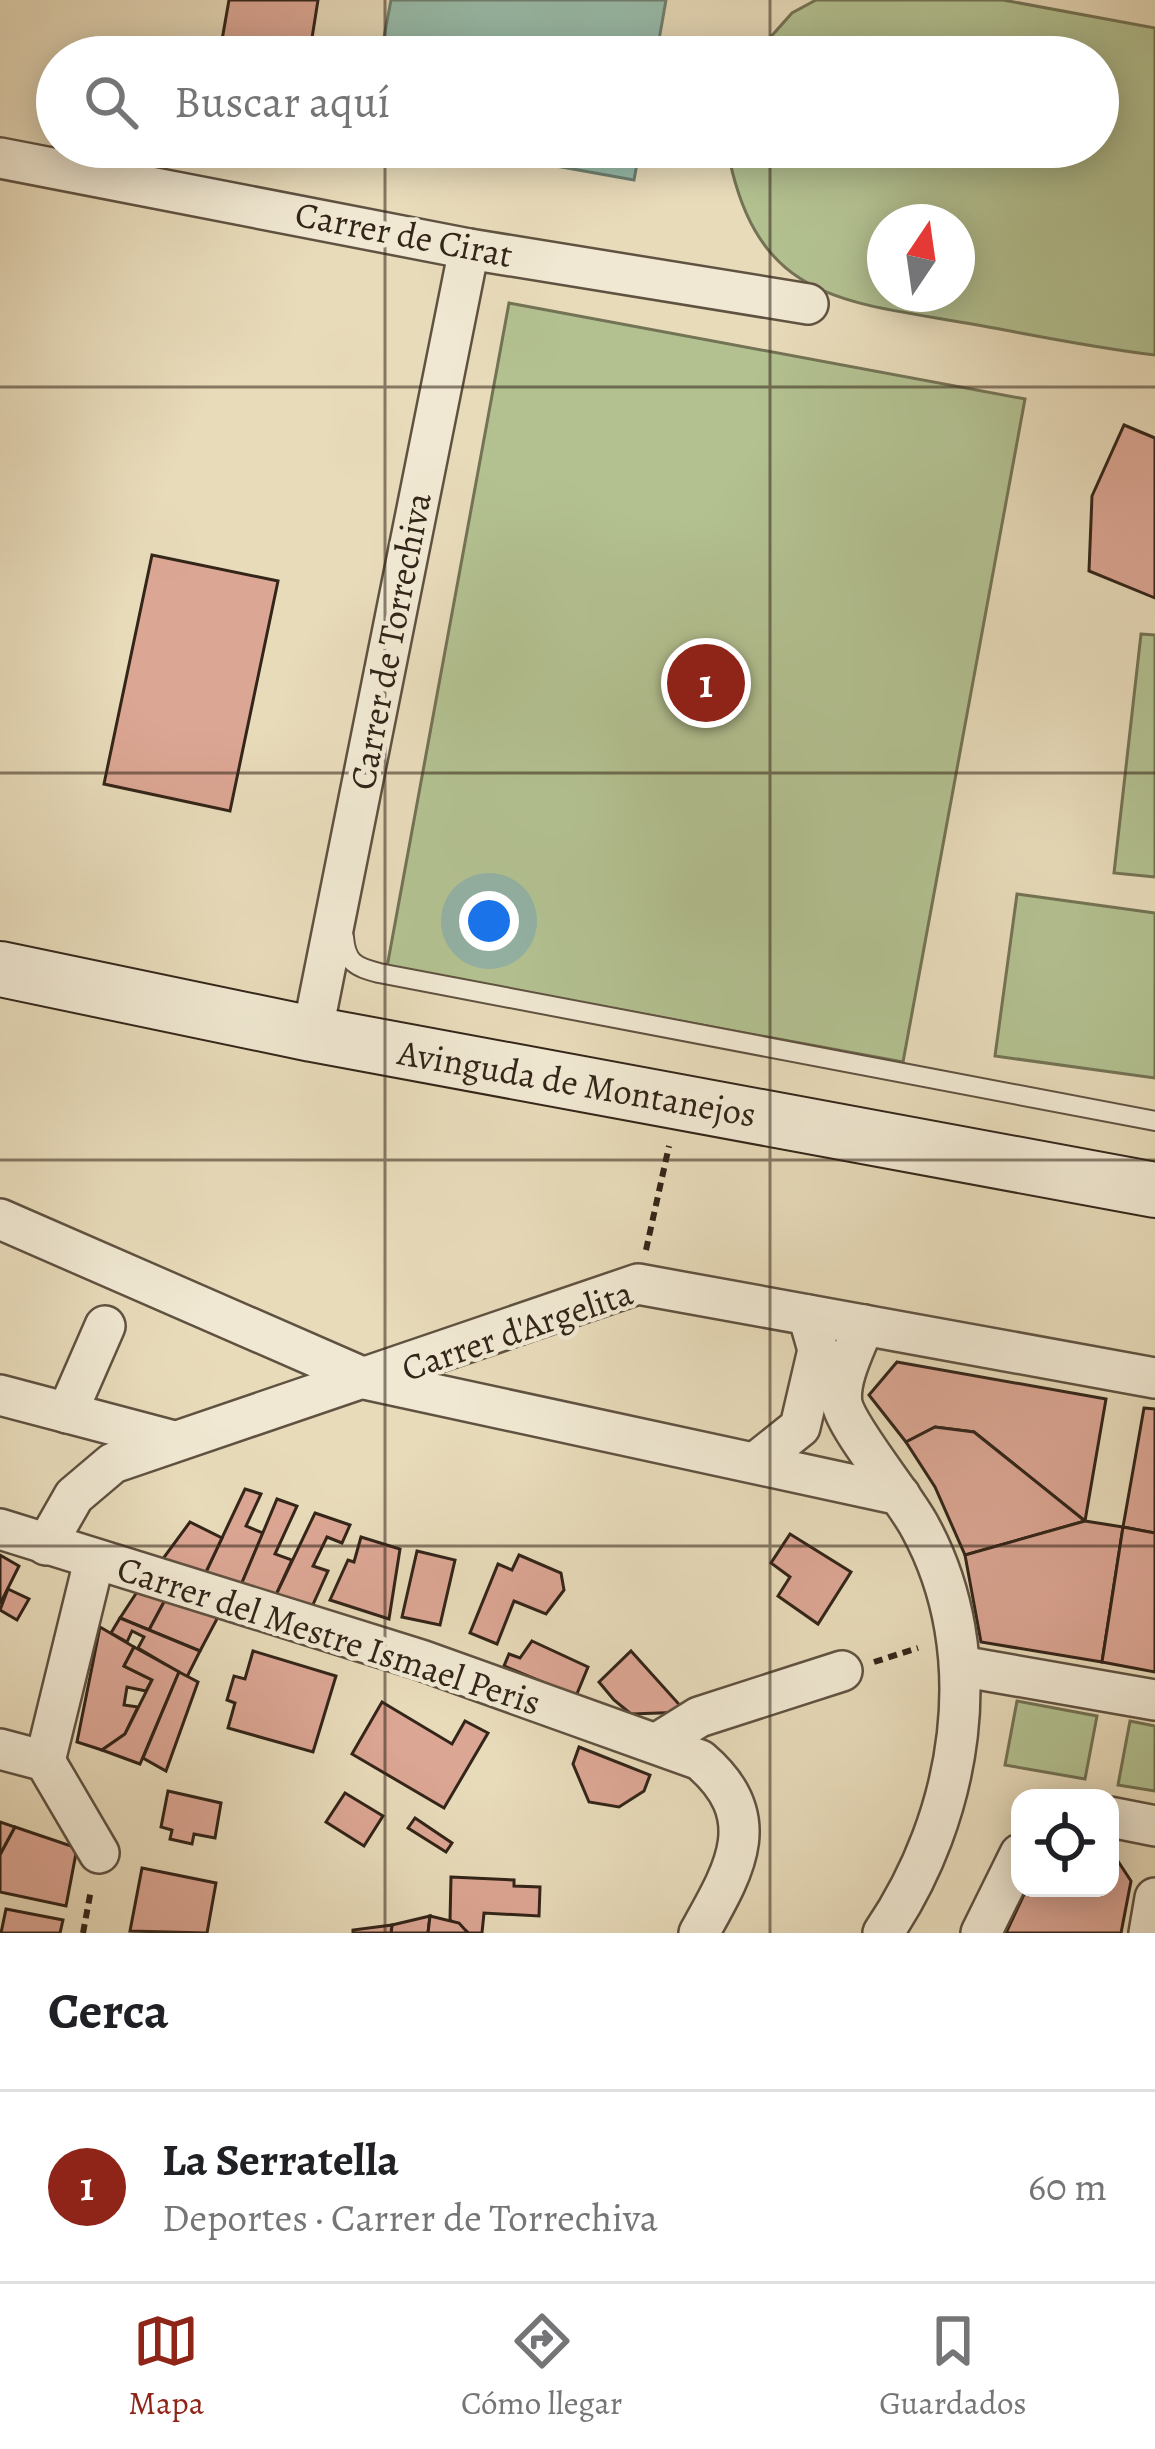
<!DOCTYPE html>
<html lang="es">
<head>
<meta charset="utf-8">
<style>
	:root { --surface:#fff; --page:#f2f2f2; --text:#202124; --muted:#757577; --line:#e0e0e0; --accent:#8f2418 }
	body { margin:0; font-family:Alegreya,serif; background:var(--page); color:var(--text) }
	.controls { position:absolute; right:36px; bottom:36px; display:grid; overflow:hidden; border-radius:24px; box-shadow:0 6px 30px #0003 }
	.controls button { width:108px; height:108px; display:grid; place-items:center; padding:0; border:0; border-bottom:3px solid var(--line); background:var(--surface); color:var(--text); font:60px sans-serif }
	.compass { position:absolute; left:867px; top:204px; width:108px; height:108px; border-radius:50%; background:var(--surface); box-shadow:0 6px 30px #0003; rotate:13deg }
	.you { position:absolute; left:489px; top:921px; width:42px; height:42px; margin:-30px; border:9px solid #fff; border-radius:50%; background:#1a73e8; box-shadow:0 0 0 18px #1a73e833 }
	.badge { display:grid; place-items:center; width:78px; height:78px; border-radius:50%; background:var(--accent); color:#fff; font-size:39px; font-weight:700 }
	.pin { position:absolute; translate:-50% -50%; border:6px solid #fff; box-shadow:0 3px 12px #0006 }
	.list { margin:0; padding:0; list-style:none }
	h2 { display:flex; justify-content:space-between; align-items:center; height:156px; margin:0; padding:0 48px; font-size:51px }
	h2 small { font-size:39px; font-weight:400; color:var(--muted) }
	.list li { display:grid; grid-template-columns:78px 1fr auto; gap:36px; align-items:center; box-sizing:border-box; height:192px; padding:0 48px; border-top:3px solid var(--line) }
	.list b { display:block; font-size:45px; white-space:nowrap }
	.list p { margin:0; font-size:39px; white-space:nowrap; color:var(--muted) }
	.list em { font-size:39px; font-style:normal; color:var(--muted) }
	.icon { flex:none; width:66px; height:66px; fill:none; stroke:currentColor; stroke-width:2; stroke-linecap:round; stroke-linejoin:round }
	.map { position:relative; flex:none; width:1155px; height:1933px; overflow:hidden }
	.search { position:absolute; background:var(--surface); box-shadow:0 6px 30px #0003; left:36px; right:36px; top:36px; height:132px; display:flex; align-items:center; gap:30px; box-sizing:border-box; padding:0 42px; border-radius:66px; color:var(--muted); font-size:45px }
	.sheet { height:348px; background:var(--surface) }
	nav { display:flex; justify-content:space-around; align-items:center; box-sizing:border-box; height:168px; border-top:3px solid var(--line); background:var(--surface); font-size:33px; color:var(--muted) }
	nav a { display:grid; justify-items:center; gap:6px }
	nav .on { color:var(--accent) }
	.map>svg:first-child { display:block }
	.green { fill:#b3c191; stroke:#737355; stroke-width:3; fill-rule:evenodd }
	.water { fill:#98bcaa; stroke:#708070; stroke-width:3 }
	.building { fill:#dca694; stroke:#332519; stroke-width:3 }
	.lines { fill:none; stroke-linecap:round; stroke-linejoin:round }
	.lane-casing { stroke:#605241; stroke-width:22 }
	.street-casing { stroke:#605241; stroke-width:44 }
	.secondary-casing { stroke:#332519; stroke-width:58 }
	.path { stroke:#332519; stroke-width:6; stroke-dasharray:9 6; stroke-linecap:butt }
	.lane { stroke:#f0e8d2; stroke-width:18 }
	.street { stroke:#f0e8d2; stroke-width:39 }
	.secondary { stroke:#f0e8d2; stroke-width:54 }
	.grid { fill:none; stroke:#332519; stroke-width:3; stroke-opacity:0.55 }
	.labels { text-anchor:middle; dominant-baseline:central; stroke-width:9; stroke-linejoin:round; paint-order:stroke }
	.street-label { font-size:36px; fill:#332519; stroke:#f0e8d2 }
</style>
</head>
<body>
<div class="map">
<svg width="1155" height="1933" viewBox="0 0 1155 1933">
	<rect width="100%" height="100%" fill="#e8dbba"/>
	<filter id="stains"><feTurbulence type="fractalNoise" baseFrequency=".00167" numOctaves="4"/><feColorMatrix values="0 0 0 0 .2 0 0 0 0 .09 0 0 0 0 .02 0 0 0 .5 -.17"/></filter>
	<radialGradient id="worn" r=".72"><stop offset=".6" stop-color="#630" stop-opacity="0"/><stop offset="1" stop-color="#630" stop-opacity=".3"/></radialGradient>
	<g class="green">
		<path d="M816,0h187l152,28v327c-61,-7 -122,-20 -183,-31 -132,-23 -217,-23 -245,-177h371v-90h-345l39,-44zM885,222h72v72h-72z"/>
		<path d="M509,303l516,96 -122,663 -516,-95z"/>
		<path d="M1141,634l14,1v242l-41,-4z"/>
		<path d="M1017,894l138,19v165l-160,-22z"/>
		<path d="M1017,1701l80,15 -12,63 -80,-14z"/>
		<path d="M1130,1721l25,5v65l-37,-6z"/>
	</g>
	<g class="water">
		<path d="M391,0h275l-10,57h-188l-85,-15z"/>
		<path d="M367,147h43l-2,9 -17,10 -24,-11z"/>
		<path d="M531,147h109l-6,33 -106,-19z"/>
	</g>
	<g class="building">
		<path d="M229,0h89l-9,57h-90z"/>
		<path d="M1124,425l31,13v160l-66,-27 3,-75z"/>
		<path d="M152,555l126,26 -48,230 -126,-27z"/>
		<path d="M897,1362l209,37 -21,122 -111,-89 -39,-5 -29,15 -37,-47z"/>
		<path d="M1144,1408l11,1v124l-32,-6z"/>
		<path d="M935,1427l39,5 111,89 -120,34 -30,-68 -29,-45z"/>
		<path d="M245,1489l16,5 -15,32 17,7 -22,52 -36,-11z"/>
		<path d="M277,1499l20,7 -22,48 17,6 -17,37 -34,-12z"/>
		<path d="M315,1513l35,12 -8,18 -15,-6 -14,29 15,5 -17,38 -36,-12z"/>
		<path d="M1085,1521l38,6 -21,135 -121,-20 -16,-87z"/>
		<path d="M190,1522l32,16 -17,36 -43,-14z"/>
		<path d="M1123,1527l32,6v139l-53,-10z"/>
		<path d="M790,1534l61,38 -33,52 -40,-28 12,-19 -19,-14z"/>
		<path d="M361,1537l39,12 -11,70 -59,-19 18,-40 6,2z"/>
		<path d="M417,1551l38,9 -15,65 -38,-8z"/>
		<path d="M0,1555l19,11 -19,38z"/>
		<path d="M519,1555l42,18 3,17 -18,24 -32,-13 -17,43 -27,-11 28,-69 14,6z"/>
		<path d="M8,1589l21,10 -12,21 -17,-10z"/>
		<path d="M137,1592l28,8 -16,30 -29,-12z"/>
		<path d="M165,1600l53,17 -18,34 -51,-21z"/>
		<path d="M120,1618l80,33 -13,26 -49,-29 6,-11 -12,-6 -5,11 -16,-9z"/>
		<path d="M100,1627l34,20 -10,19 28,14 -6,11 -19,-4 -3,18 14,2 -13,27 -23,16 -25,-8z"/>
		<path d="M532,1641l56,26 -12,29 -72,-30 5,-12 11,4z"/>
		<path d="M134,1647l45,25 -39,92 -38,-14 23,-16 27,-54 -28,-14z"/>
		<path d="M253,1651l83,25 -23,76 -85,-24 7,-25 -8,-3 7,-24 11,3z"/>
		<path d="M631,1651l55,61 -55,2 -17,-14 -15,-18z"/>
		<path d="M179,1672l19,10 -32,89 -23,-13z"/>
		<path d="M382,1702l70,42 13,-23 23,12 -44,75 -92,-54z"/>
		<path d="M579,1747l71,28 -6,16 -25,16 -30,-5 -16,-38z"/>
		<path d="M168,1791l53,12 -6,35 -21,-4 -2,10 -22,-5 2,-9 -11,-3z"/>
		<path d="M345,1793l38,23 -19,30 -38,-24z"/>
		<path d="M415,1818l37,25 -6,9 -38,-24z"/>
		<path d="M0,1822l15,5 -15,28z"/>
		<path d="M15,1827l62,21 -11,58 -66,-14v-37z"/>
		<path d="M1110,1849l21,32 -10,52h-115l21,-45h83z"/>
		<path d="M142,1868l74,15 -9,50 -77,-2z"/>
		<path d="M451,1877l63,3v6l26,1 -1,29 -55,-3 -2,20h-13l-19,-13z"/>
		<path d="M6,1909l57,11 -3,13h-59z"/>
		<path d="M430,1916l-2,17h-37l1,-8z"/>
		<path d="M430,1916l29,7 9,10h-40z"/>
		<path d="M392,1925l-1,8h-38v-3z"/>
	</g>
	<g class="lines">
		<defs>
			<path id="lane" d="M344,937c2,26 12,30 35,36l776,148"/>
			<g id="street">
				<path d="M0,158l469,91 339,55"/>
				<path d="M312,1034l157,-785"/>
				<path d="M0,1219l369,161 531,115"/>
				<path d="M864,1325c-8,22 -26,54 -22,79 6,26 63,94 78,123 70,128 42,290 -37,406"/>
				<path d="M0,1395l174,46"/>
				<path d="M67,1413l38,-87"/>
				<path d="M755,1463l45,-36 18,-77 -10,-35"/>
				<path d="M0,1529l421,131 279,100c67,57 35,109 -1,173"/>
				<path d="M46,1545l28,-49 39,-33 525,-179 517,94"/>
				<path d="M960,1666l195,34"/>
				<path d="M659,1742l40,-25 143,-46"/>
				<path d="M0,1749l45,12 54,92"/>
				<path d="M45,1761l49,-200"/>
				<path d="M1110,1817l45,9"/>
				<path d="M981,1933l39,-79"/>
				<path d="M1149,1933l6,-35"/>
			</g>
			<path id="secondary" d="M0,969l312,65 843,156"/>
		</defs>
		<use href="#lane" class="lane-casing"/>
		<use href="#street" class="street-casing"/>
		<use href="#secondary" class="secondary-casing"/>
		<g class="path">
			<path d="M646,1250l23,-104"/>
			<path d="M874,1662l44,-14"/>
			<path d="M83,1933l8,-43"/>
		</g>
		<use href="#lane" class="lane"/>
		<use href="#street" class="street"/>
		<use href="#secondary" class="secondary"/>
	</g>
	<path class="grid" d="M385,0v57M770,0v57M385,147v1786M770,147v1786M0,387h1155M0,773h1155M0,1160h1155M0,1546h1155"/>
	<g class="labels">
		<g class="street-label">
			<text transform="translate(404 234) rotate(11)">Carrer de Cirat</text>
			<text transform="translate(390 641) rotate(-79)">Carrer de Torrechiva</text>
			<text transform="translate(577 1083) rotate(10)">Avinguda de Montanejos</text>
			<text transform="translate(517 1330) rotate(-19)">Carrer d'Argelita</text>
			<text transform="translate(329 1635) rotate(18)">Carrer del Mestre Ismael Peris</text>
		</g>
	</g>
	<rect width="100%" height="100%" filter="url(#stains)"/>
	<rect width="100%" height="100%" fill="url(#worn)"/>
</svg>
<div class="controls">
<button><svg class="icon" aria-label="locate" viewBox="0 0 24 24"><circle cx="12" cy="12" r="6"/><path d="M12 2v4M12 18v4M2 12h4M18 12h4"/></svg></button>
</div>
<svg class="compass" viewBox="-18 -18 36 36"><path d="M0-13l5 13h-10z" fill="#e53935"/><path d="M0 13l5-13h-10z" fill="#757577"/></svg>
<div class="you"></div>
<div class="pin badge" style="left:706px;top:683px">1</div>
<div class="search"><svg class="icon" aria-label="search" viewBox="0 0 24 24"><circle cx="10" cy="10" r="6"/><path d="M15 15l6 6"/></svg>Buscar aquí</div>
</div>
<section class="sheet">
<h2>Cerca<small></small></h2>
<ul class="list">
<li><span class="badge">1</span><div><b>La Serratella</b><p>Deportes · Carrer de Torrechiva</p></div><em>60 m</em></li>
</ul>
</section>
<nav>
<a class="on"><svg class="icon" aria-label="map" viewBox="0 0 24 24"><path d="M3 6l6-2 6 2 6-2v14l-6 2-6-2-6 2zM9 4v14M15 6v14"/></svg>Mapa</a>
<a><svg class="icon" aria-label="directions" viewBox="0 0 24 24"><path d="M12 3l9 9-9 9-9-9zM9 14v-3h6M13 9l2 2-2 2"/></svg>Cómo llegar</a>
<a><svg class="icon" aria-label="saved" viewBox="0 0 24 24"><path d="M7 4h10v16l-5-4-5 4z"/></svg>Guardados</a>
</nav>
</body>
</html>
